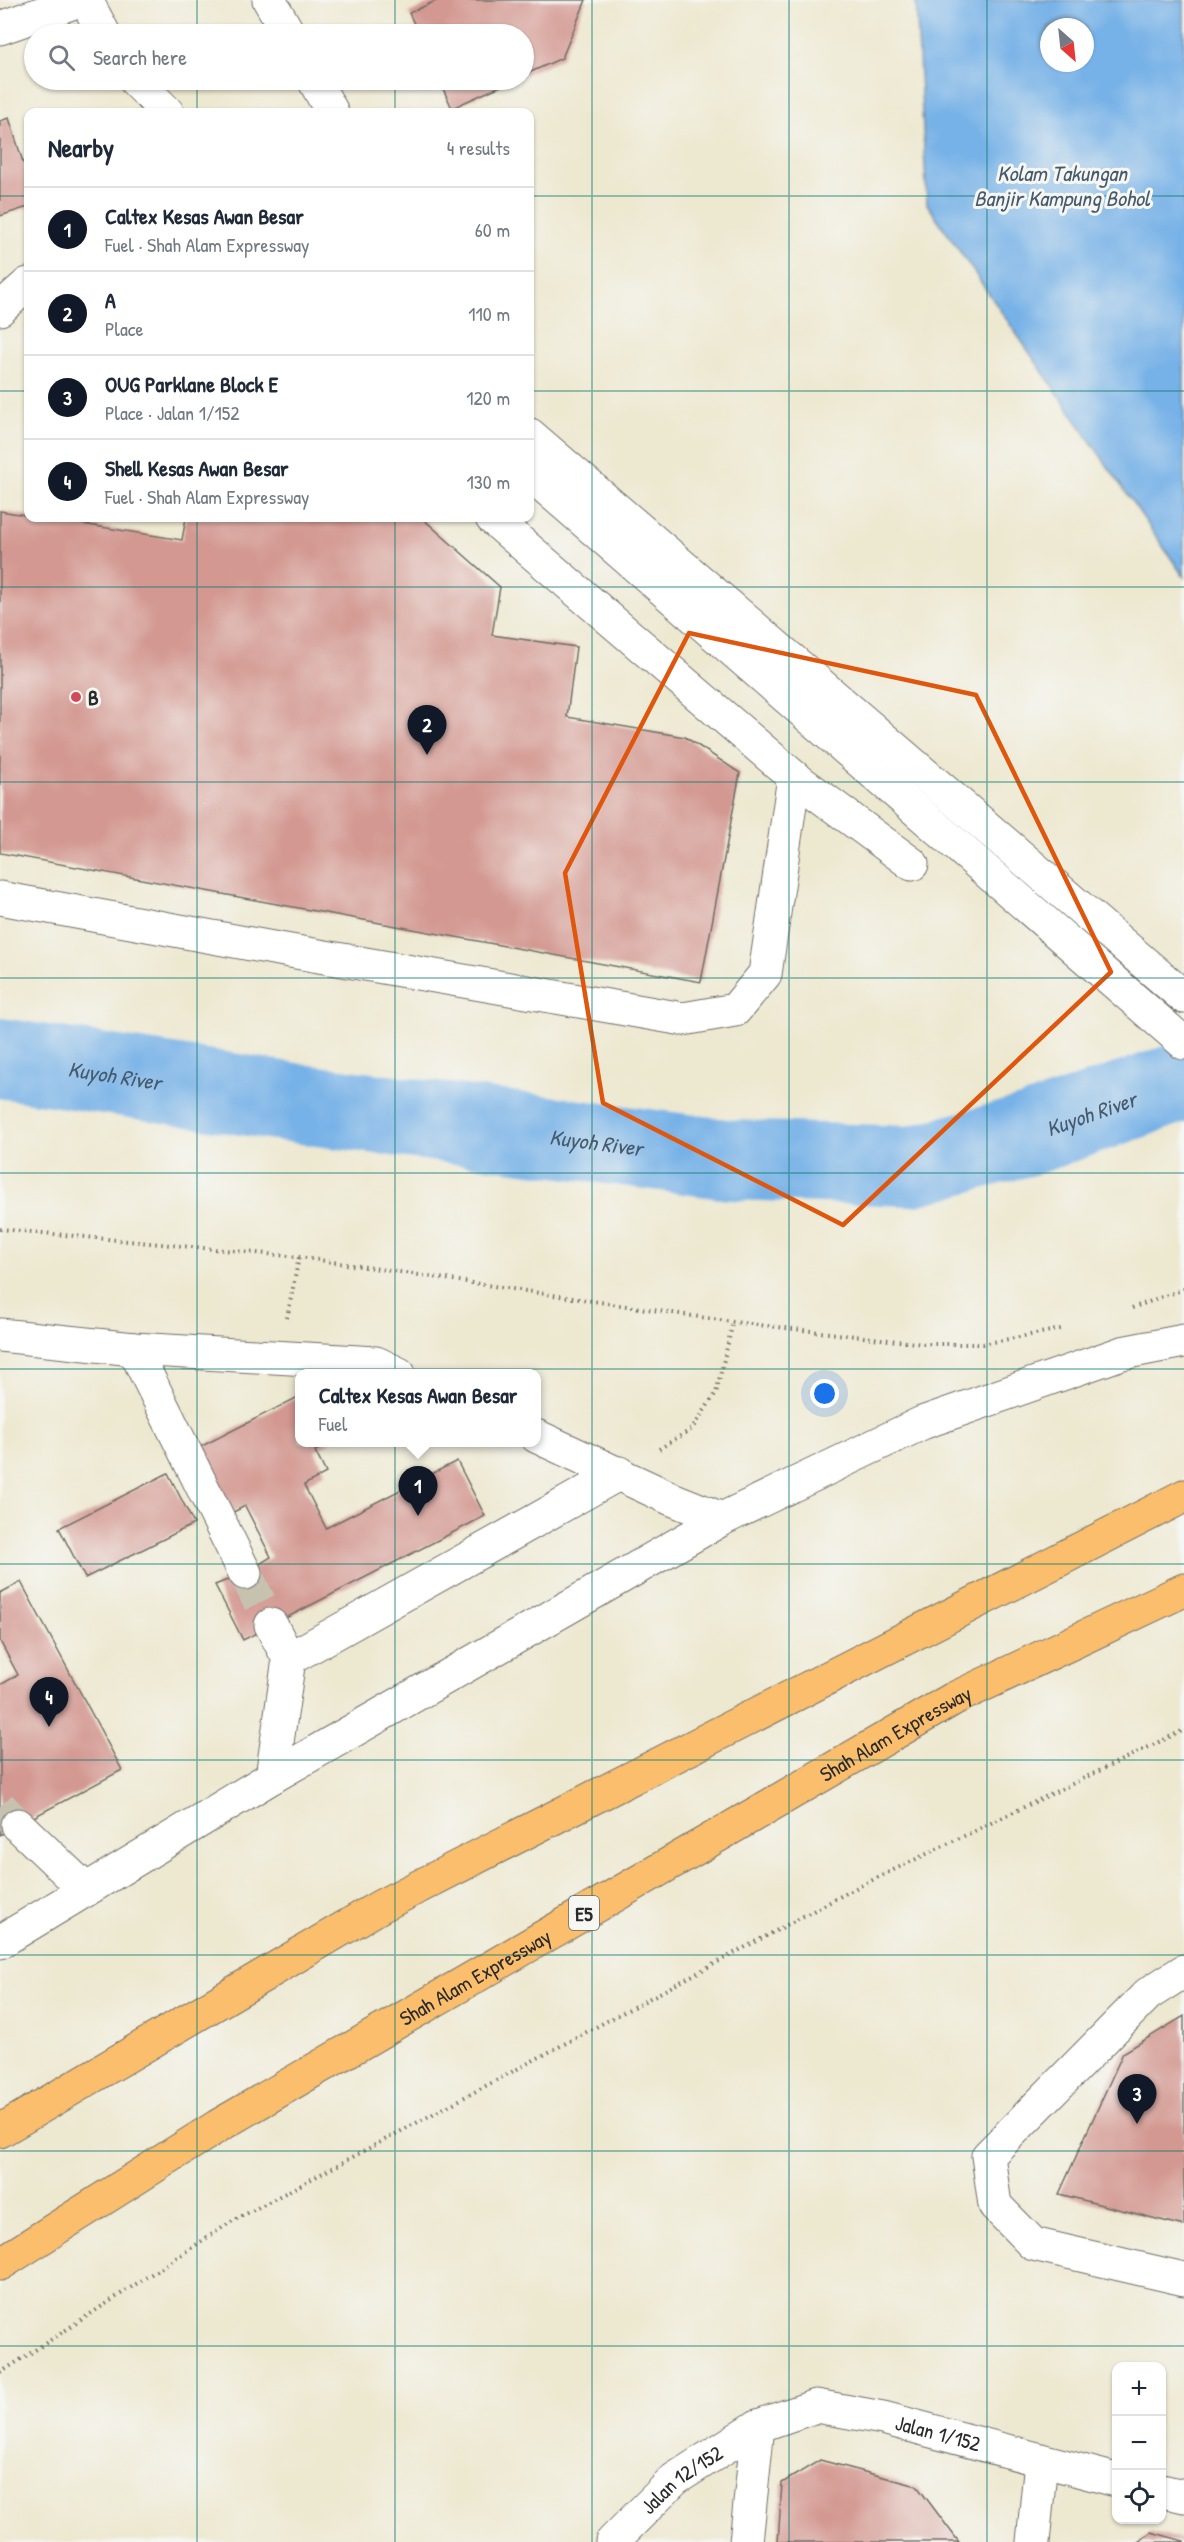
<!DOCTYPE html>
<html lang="en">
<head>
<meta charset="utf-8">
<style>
	:root { --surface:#fff; --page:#f2f2f3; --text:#1f2937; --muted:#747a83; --line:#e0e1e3; --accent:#111827 }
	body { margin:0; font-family:"Patrick Hand",sans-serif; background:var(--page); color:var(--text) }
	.controls { position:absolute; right:18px; bottom:18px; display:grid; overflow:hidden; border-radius:12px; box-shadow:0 2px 4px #0004 }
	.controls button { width:54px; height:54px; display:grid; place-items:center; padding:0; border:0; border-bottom:2px solid var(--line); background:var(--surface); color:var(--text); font:30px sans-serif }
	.compass { position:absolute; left:1040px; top:18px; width:54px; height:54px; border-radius:50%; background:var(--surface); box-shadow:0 2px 4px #0004; rotate:153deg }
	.you { position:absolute; left:825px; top:1394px; width:21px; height:21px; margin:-15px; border:4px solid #fff; border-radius:50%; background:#1a73e8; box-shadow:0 0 0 9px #1a73e833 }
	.badge { display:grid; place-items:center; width:39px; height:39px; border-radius:50%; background:var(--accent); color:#fff; font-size:20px; font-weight:700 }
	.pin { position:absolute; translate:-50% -50px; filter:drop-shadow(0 2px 3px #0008) }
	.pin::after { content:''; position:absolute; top:32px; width:21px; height:18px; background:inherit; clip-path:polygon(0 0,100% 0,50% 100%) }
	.popup { position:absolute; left:295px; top:1369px; width:246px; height:78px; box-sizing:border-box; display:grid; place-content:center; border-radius:12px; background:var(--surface); filter:drop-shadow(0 2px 4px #0005); font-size:20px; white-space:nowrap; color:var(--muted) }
	.popup b { font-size:22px; color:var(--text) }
	.popup::after { content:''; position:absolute; left:50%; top:100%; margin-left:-12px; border:12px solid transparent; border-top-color:var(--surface) }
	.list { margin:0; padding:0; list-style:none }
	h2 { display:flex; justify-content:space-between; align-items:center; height:78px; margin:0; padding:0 24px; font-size:26px }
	h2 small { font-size:20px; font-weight:400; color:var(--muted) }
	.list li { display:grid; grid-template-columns:39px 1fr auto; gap:18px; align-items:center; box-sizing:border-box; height:84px; padding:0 24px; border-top:2px solid var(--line) }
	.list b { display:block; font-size:22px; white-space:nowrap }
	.list p { margin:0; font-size:20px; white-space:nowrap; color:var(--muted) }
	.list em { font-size:20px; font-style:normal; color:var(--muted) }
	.icon { flex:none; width:33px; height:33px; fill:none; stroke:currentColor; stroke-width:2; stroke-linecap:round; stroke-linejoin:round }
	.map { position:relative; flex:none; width:1184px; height:2542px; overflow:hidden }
	.search { position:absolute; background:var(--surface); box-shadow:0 2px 4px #0004; left:24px; top:24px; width:510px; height:66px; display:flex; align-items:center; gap:15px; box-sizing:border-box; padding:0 21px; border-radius:33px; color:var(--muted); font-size:22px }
	.panel { position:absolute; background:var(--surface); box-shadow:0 2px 4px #0004; left:24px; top:108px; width:510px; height:414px; border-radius:12px }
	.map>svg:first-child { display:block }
	.water { fill:#76b1e7; stroke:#506e89; stroke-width:1.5; fill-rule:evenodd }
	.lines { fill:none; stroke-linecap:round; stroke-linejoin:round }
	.river { stroke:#76b1e7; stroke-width:80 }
	.building { fill:#d39891 }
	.minor-tunnel { stroke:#c6c2af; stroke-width:33; stroke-dasharray:33 16; stroke-linecap:butt }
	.minor-casing { stroke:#6f6d65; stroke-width:35 }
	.highway-casing { stroke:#6f6d65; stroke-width:35 }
	.path { stroke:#6f6d65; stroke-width:4; stroke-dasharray:1.5 4.5; stroke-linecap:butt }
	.minor { stroke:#fff; stroke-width:33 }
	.highway { stroke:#fabe6d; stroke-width:33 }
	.marked { fill:none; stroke:#df570e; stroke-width:4.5; stroke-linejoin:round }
	.grid { fill:none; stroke:#0f766e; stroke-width:1.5; stroke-opacity:0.55 }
	.poi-dot { fill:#d1495b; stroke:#f6f6f2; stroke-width:2 }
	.labels { text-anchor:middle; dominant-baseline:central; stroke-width:6; stroke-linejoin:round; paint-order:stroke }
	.shield { fill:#f6f6f2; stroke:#686867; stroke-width:1.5 }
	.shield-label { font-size:20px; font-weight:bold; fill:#2b2b2b }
	.poi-label { font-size:21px; font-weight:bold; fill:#2b2b2b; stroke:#f6f6f2; text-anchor:start }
	.street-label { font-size:21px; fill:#2b2b2b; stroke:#f6f6f2 }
	.water-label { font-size:22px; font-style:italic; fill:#455a6d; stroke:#f6f6f2 }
</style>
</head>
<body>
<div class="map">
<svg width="1184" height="2542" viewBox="0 0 1184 2542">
	<rect width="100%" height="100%" fill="#f6f6f2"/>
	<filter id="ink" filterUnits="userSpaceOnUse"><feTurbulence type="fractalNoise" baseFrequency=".0167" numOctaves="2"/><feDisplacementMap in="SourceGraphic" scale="12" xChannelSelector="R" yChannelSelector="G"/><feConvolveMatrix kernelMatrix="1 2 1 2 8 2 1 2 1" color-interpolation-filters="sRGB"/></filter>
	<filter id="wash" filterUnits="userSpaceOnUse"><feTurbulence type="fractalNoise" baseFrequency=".008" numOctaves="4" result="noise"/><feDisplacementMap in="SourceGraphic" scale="24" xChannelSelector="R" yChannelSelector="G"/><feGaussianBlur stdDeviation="1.35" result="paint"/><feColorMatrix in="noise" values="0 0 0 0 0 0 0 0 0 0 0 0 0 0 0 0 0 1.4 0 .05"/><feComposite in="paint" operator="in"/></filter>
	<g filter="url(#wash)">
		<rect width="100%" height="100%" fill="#ede8d0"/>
		<path class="water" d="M916,0h268v577l-257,-373zM1049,27h36v36h-36z"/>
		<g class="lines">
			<path class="river" id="s1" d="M0,1058l302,46 430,56 180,6 121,-32 151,-53"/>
		</g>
		<g id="blocks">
			<g class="building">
				<path d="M438,0h148l-24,58 -38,17v-41h-105l-10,-21z"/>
				<path d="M439,80h75l-62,28z"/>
				<path d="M9,118l19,60v29l-28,9v-95z"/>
				<path d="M0,511l182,29 4,-22h236l78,69 -8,48 84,12 -9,70 118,20 55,36 -39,209 -701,-129z"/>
				<path d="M300,1396v46h32l-17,9 11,22 -22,12 22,43 131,-67 28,55 -242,124 -28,-55 30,-12 26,-16 -26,-51 -19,10 -34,-65z"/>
				<path d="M168,1473l26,51 -109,54 -26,-50z"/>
				<path d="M21,1582l101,188 -122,65v-150l18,-10 -18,-34v-48z"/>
				<path d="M1184,2016v210l-125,-32 64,-141z"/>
				<path d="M820,2460l97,26 42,56h-181l4,-59z"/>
				<path d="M1151,2532l33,9v1h-46z"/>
			</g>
		</g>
	</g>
	<g filter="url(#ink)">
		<use href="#blocks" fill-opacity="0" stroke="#6f6d65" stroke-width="1.5"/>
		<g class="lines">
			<g class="minor-tunnel">
				<path d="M245,1573l26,52"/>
				<path d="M0,1806l18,19"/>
			</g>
			<defs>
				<g id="minor">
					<path d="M86,0l18,34"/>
					<path d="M269,0l20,34"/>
					<path d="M0,28l80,-28"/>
					<path d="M135,80l32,32"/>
					<path d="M314,80l18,32"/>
					<path d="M0,309l28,-25"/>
					<path d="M530,435l654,562"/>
					<path d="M530,474l654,569"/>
					<path d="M492,518l302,259 118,87"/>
					<path d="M0,898l273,50 410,71 52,-9 30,-36 29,-197"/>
					<path d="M0,1335l134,14 242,14 23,11"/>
					<path d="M134,1349l111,224"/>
					<path d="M536,1436l136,63 50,20"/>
					<path d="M271,1625l18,34"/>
					<path d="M272,1777l17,-118 331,-186"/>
					<path d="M18,1825l68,65"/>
					<path d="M0,1942l272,-165 450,-258 200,-96 200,-70 62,-12"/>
					<path d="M1184,1971l-36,23 -160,162 7,49 38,39 151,35"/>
					<path d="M1162,2491l22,5"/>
					<path id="s2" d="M612,2542l63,-63 83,-53 58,-20 67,12 233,62"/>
					<path d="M746,2542l12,-116"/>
					<path d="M1033,2542l8,-81"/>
				</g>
				<g id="highway">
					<path d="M0,2131l381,-225 803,-410"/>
					<path id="s3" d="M0,2264l218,-138 735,-427 231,-109"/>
				</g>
			</defs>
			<use href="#minor" class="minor-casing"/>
			<use href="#highway" class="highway-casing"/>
			<g class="path">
				<path d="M0,1229l299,28 434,65 191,22h59l78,-15"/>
				<path d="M1132,1308l52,-19"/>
				<path d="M287,1318l12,-61"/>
				<path d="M659,1449l33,-20 24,-36 17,-71"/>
				<path d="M0,2373l231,-151 625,-334 328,-158"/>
			</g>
			<use href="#minor" class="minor"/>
			<use href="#highway" class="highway"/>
		</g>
	</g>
	<path class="marked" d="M689,633l287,62 135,277 -268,253 -240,-122 -38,-230z"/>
	<path class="grid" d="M197,0v34M395,0v34M592,0v2542M789,0v2542M987,0v2542M197,80v32M395,80v32M0,196h28M530,196h654M0,391h28M530,391h654M197,518v2024M395,518v2024M0,587h1184M0,782h1184M0,978h1184M0,1173h1184M0,1369h1184M0,1564h1184M0,1760h1184M0,1955h1184M0,2151h1184M0,2346h1184"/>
	<circle class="poi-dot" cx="76" cy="697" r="6"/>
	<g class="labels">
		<rect class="shield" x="569" y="1896" width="30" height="34" rx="4.5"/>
		<g class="shield-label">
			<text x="584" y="1913">E5</text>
		</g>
		<g class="poi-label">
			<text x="88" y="697">B</text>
		</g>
		<g class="street-label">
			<text stroke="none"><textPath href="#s3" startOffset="1041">Shah Alam Expressway</textPath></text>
			<text stroke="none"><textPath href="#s3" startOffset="555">Shah Alam Expressway</textPath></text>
			<text stroke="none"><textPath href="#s2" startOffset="374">Jalan 1/152</textPath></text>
			<text stroke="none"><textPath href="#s2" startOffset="94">Jalan 12/152</textPath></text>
		</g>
		<g class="water-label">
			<text x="1062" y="173">Kolam Takungan<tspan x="1062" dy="25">Banjir Kampung Bohol</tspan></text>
			<text stroke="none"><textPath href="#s1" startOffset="116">Kuyoh River</textPath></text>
			<text stroke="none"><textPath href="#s1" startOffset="1106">Kuyoh River</textPath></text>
			<text stroke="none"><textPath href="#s1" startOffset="602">Kuyoh River</textPath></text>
		</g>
	</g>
</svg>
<div class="controls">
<button>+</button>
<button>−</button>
<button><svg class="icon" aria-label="locate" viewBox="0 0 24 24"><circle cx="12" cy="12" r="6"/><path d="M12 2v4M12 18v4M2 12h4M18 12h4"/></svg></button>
</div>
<svg class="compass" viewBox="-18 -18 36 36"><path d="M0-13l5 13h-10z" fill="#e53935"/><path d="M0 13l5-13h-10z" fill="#747a83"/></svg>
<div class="you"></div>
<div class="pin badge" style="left:418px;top:1516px">1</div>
<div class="popup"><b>Caltex Kesas Awan Besar</b>Fuel</div>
<div class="pin badge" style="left:427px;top:755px">2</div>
<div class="pin badge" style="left:1137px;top:2124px">3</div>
<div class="pin badge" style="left:49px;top:1727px">4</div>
<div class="search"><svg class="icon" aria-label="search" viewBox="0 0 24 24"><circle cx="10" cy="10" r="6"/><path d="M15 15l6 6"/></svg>Search here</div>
<section class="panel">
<h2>Nearby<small>4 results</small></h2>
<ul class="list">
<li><span class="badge">1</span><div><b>Caltex Kesas Awan Besar</b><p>Fuel · Shah Alam Expressway</p></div><em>60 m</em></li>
<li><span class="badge">2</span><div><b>A</b><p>Place</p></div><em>110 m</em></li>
<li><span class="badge">3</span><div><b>OUG Parklane Block E</b><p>Place · Jalan 1/152</p></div><em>120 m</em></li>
<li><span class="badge">4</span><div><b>Shell Kesas Awan Besar</b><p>Fuel · Shah Alam Expressway</p></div><em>130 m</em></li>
</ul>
</section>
</div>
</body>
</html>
